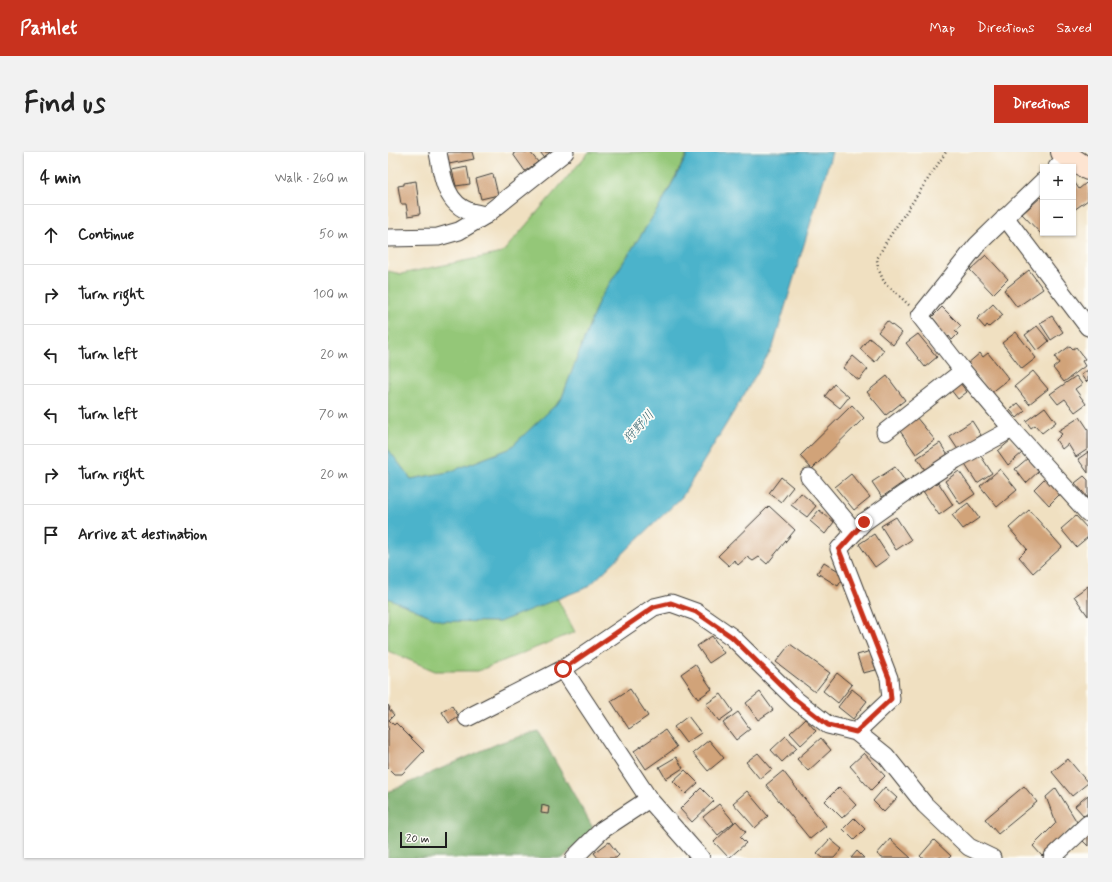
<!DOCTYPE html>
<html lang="en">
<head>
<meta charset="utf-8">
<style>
	:root { --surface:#fff; --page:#f2f2f2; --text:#222; --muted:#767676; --line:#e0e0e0; --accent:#c8321e }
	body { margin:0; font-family:Mynerve,"Klee One",sans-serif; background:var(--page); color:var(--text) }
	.controls { position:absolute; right:12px; top:12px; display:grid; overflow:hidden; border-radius:0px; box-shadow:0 1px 3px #0004 }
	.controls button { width:36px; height:36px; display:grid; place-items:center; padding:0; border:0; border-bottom:1px solid var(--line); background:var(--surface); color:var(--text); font:20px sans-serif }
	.scale { position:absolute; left:12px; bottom:10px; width:47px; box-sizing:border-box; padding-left:4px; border:2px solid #1c1c1c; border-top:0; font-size:11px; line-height:14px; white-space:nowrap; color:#1c1c1c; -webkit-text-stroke:3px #fdfcf7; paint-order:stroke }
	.stop { position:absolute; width:12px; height:12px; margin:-9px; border:3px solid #c8321e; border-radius:50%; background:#fff }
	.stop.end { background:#c8321e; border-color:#fff; box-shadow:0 1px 4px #0008 }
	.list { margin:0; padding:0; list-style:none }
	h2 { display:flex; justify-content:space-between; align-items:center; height:52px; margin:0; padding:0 16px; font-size:17px }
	h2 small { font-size:13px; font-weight:400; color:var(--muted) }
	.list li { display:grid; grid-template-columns:26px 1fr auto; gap:12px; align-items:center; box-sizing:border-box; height:60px; padding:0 16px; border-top:1px solid var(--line) }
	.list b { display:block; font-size:15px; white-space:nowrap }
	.list em { font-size:13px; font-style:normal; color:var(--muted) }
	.icon { flex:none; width:22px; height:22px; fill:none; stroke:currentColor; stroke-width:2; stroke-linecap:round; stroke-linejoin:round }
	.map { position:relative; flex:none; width:700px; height:706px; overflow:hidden; border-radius:0px }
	header { display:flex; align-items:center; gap:24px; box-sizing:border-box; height:56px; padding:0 20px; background:var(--accent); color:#fff }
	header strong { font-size:19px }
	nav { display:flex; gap:22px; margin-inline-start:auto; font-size:14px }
	.intro { display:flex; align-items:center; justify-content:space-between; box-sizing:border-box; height:96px; padding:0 24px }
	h1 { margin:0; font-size:28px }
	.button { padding:10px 18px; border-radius:0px; background:var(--accent); color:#fff; font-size:14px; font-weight:700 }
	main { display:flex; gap:24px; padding:0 24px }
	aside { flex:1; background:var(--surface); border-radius:0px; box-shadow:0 1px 3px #0004 }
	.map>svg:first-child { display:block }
	.green { fill:#94c778; stroke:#58724a }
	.forest { fill:#77ac68; stroke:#4a6442 }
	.water { fill:#4cb3cb; stroke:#346874 }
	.building { fill:#d1a379 }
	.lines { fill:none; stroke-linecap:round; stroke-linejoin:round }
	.street-casing { stroke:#3c3935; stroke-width:19 }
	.secondary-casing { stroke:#3c3935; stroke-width:24 }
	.path { stroke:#3c3935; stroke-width:2.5; stroke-dasharray:1 3; stroke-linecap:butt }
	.street { stroke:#fff; stroke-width:17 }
	.secondary { stroke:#fde4d1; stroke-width:22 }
	.route { stroke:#c8321e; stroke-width:5 }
	.labels { text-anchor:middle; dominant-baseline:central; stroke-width:3.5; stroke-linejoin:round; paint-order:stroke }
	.water-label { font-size:13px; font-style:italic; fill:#32606b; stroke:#fdfcf7 }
</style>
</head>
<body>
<header>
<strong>Pathlet</strong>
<nav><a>Map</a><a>Directions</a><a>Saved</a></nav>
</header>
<div class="intro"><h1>Find us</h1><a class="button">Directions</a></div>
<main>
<aside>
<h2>4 min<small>Walk · 260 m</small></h2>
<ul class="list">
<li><svg class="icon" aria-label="ahead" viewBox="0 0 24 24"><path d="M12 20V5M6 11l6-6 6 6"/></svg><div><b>Continue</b></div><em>50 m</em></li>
<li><svg class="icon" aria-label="right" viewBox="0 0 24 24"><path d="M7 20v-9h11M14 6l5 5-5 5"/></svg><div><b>Turn right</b></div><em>100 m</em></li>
<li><svg class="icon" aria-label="left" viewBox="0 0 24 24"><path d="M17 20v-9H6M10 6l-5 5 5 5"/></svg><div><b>Turn left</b></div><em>20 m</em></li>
<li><svg class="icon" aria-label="left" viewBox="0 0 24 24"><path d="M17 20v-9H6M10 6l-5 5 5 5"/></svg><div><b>Turn left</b></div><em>70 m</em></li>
<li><svg class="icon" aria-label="right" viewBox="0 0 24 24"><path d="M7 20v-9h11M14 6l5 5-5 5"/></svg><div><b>Turn right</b></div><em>20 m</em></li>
<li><svg class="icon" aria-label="arrive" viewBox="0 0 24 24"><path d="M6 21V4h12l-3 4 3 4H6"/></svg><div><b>Arrive at destination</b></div></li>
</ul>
</aside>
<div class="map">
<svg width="700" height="706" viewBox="0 0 700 706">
	<rect width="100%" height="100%" fill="#fdfcf7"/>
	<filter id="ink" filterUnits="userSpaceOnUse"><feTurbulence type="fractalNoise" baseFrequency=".025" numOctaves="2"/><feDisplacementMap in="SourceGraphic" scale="8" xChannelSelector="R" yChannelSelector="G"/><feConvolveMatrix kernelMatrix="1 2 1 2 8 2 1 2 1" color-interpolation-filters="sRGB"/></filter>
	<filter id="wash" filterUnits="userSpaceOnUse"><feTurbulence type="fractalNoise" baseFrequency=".012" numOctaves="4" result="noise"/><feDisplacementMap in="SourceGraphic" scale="16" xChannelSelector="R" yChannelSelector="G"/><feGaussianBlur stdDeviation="0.9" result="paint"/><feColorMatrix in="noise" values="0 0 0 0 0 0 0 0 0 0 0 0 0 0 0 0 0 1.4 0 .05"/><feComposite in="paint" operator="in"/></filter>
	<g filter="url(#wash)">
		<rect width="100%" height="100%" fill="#f0e0c1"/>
		<g class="green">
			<path d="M201,0h99l-27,52 -62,96 -38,100 -52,49 -60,23 -38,7 -23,-30v-178l13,3 101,-21z"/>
			<path d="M0,446l54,23 57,1 58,-24 18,34 -97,39h-43l-47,-20z"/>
		</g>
		<path class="forest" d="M150,579l55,97 -30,30h-175v-66l111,-49z"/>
		<path class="water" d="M301,0h143l-59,195 -91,150 -94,90 -89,35 -57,-1 -54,-23v-149l23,30 38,-7 60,-23 52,-49 38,-100 62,-96z"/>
		<g id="blocks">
			<g class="building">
				<path d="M59,0h25l2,7 -25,5z"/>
				<path d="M128,0h14l8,10 -13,9 -12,-17z"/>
				<path d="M152,0h11l-7,5z"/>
				<path d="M79,15l3,17 -14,2 -4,-16z"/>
				<path d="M105,22l5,21 -17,4 -5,-20z"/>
				<path d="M685,28l6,9 7,-6 2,2v15l-14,10z"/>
				<path d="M28,29l4,33 -12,2 -2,-12h-5l-3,-18 6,-1v-2z"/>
				<path d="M653,45l2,2v34h2l-2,3 -21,-22z"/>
				<path d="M598,103l22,24 -15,15 -23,-24z"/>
				<path d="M641,118l14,19 -26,18 -13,-17z"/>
				<path d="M605,152l10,11 -14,12 -2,-2 -2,3 -8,-9z"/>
				<path d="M554,155l19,19 -6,5 3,3 -6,6 -3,-4 -2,3 -12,-12 3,-3 -6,-7z"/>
				<path d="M664,164l11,16 -12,8 -11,-17z"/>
				<path d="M499,169l15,12 -9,12 -15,-13z"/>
				<path d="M649,174l12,15 -12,10 -12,-16z"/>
				<path d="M628,180l20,26 -14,11 -20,-26z"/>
				<path d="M530,182l19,23 -12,10 -19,-24z"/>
				<path d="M481,186l15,12 -9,12 -15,-13z"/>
				<path d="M682,194l3,3 3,-2 9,12 -3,2 3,5 -21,16 -11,-14 6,-5 -4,-6z"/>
				<path d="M592,201l3,4 5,-4 21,26 -18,14 -24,-29z"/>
				<path d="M465,204l15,13 -9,11 -16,-12z"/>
				<path d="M700,218v10l-2,2 -5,-7z"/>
				<path d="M645,219l15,18 -19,15 -14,-18z"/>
				<path d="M499,224l18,24 -19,15 -19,-23z"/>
				<path d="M688,224l6,8 -7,5 11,15 -11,8 -10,-13 -7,5 -8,-10z"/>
				<path d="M572,231l7,9 -9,7 -7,-9z"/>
				<path d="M446,232l15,13 -9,11 -15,-12z"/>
				<path d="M630,251l7,8 -8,7 -7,-8z"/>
				<path d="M464,253l12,13 -52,51 -12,-13z"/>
				<path d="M657,255l11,15 -14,11 -7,-8 -4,3 -5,-7z"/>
				<path d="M528,265l19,23 -19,14 -16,-23z"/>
				<path d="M692,265l8,12v20l-12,8 -8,-13 -6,5 -6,-9 6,-6 -4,-3z"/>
				<path d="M584,269l9,14 -22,16 -10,-15z"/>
				<path d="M623,288l11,13 -14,12 -10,-14z"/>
				<path d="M552,291l9,14 -22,16 -10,-15z"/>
				<path d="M589,298l15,23 -15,10 -15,-23z"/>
				<path d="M700,300v21l-10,-14z"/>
				<path d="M640,306l11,13 -13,12 -11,-14z"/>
				<path d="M507,315l10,14 -23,16 -10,-15z"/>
				<path d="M612,317l17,21 -20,17 -17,-21z"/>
				<path d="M571,319l16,23 -15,10 -15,-23z"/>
				<path d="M463,322l19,23 -16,13 -19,-23z"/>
				<path d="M696,324l4,4v18l-13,-15z"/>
				<path d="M393,325l12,10 -12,15 -12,-9z"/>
				<path d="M658,325l15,16 -12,12 -15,-16z"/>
				<path d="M550,330l15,23 -14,10 -16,-24z"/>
				<path d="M413,341l15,13 -9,11 -16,-12z"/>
				<path d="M580,351l11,15 -16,11 -11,-14z"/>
				<path d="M381,354l26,24 -28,34 -8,-7 -6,4 -6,-4 -9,8 -4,-5 -5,6 -11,-10z"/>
				<path d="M431,358l15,12 -9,12 -15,-13z"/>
				<path d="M641,358l33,37 -29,26 -14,-16 8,-8 -18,-21z"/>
				<path d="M688,364l12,13v8l-12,10 -15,-18z"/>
				<path d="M508,365l15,23 -15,10 -15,-24z"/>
				<path d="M486,382l15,23 -14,10 -16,-23z"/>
				<path d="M436,410l21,13 -7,11 -21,-13z"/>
				<path d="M700,434v30l-14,-20z"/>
				<path d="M324,484l12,17 -15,10 -12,-17z"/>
				<path d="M402,492l40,29 -15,19 -39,-30z"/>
				<path d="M483,499l5,19 -13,3 -6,-18z"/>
				<path d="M307,512l17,25 -14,10 -17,-25z"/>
				<path d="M449,521l15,12 -14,18 -15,-12z"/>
				<path d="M242,537l18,27 -19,13 -18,-28z"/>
				<path d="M464,537l15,12 -14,18 -15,-12z"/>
				<path d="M372,540l13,18 -15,10 -12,-17z"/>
				<path d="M333,542l12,17 -14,10 -13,-17z"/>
				<path d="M0,553l2,3 -1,1 5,6 -5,5 5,5 2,-2 28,28 -22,23h-8l-6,-6v-38l1,-1 -1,-1z"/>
				<path d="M64,554l7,11 -10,6 -7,-11z"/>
				<path d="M350,560l12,17 -14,11 -13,-17z"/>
				<path d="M300,564l13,17 -15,10 -12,-16z"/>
				<path d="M417,567l11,12 -15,14 -11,-12z"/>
				<path d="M277,578l12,17 -31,22 -12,-18z"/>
				<path d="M398,584l11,12 -15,14 -11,-12z"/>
				<path d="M433,586l10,12 -23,21 -11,-12z"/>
				<path d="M321,588l15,18 -16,13 -15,-18z"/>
				<path d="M370,601l14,16 -12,10 -14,-17z"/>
				<path d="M476,601l21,23 -14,14 -21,-24z"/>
				<path d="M288,605l7,11 -17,11 -7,-12z"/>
				<path d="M680,607l20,24 -16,13 -20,-24z"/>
				<path d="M297,618l13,13 -12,11 -13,-13z"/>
				<path d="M395,619l43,55 -16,13 -44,-54z"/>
				<path d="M636,634l13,16 -39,32 -13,-15z"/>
				<path d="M451,635l17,18 -14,13 -17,-17z"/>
				<path d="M497,635l12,11 -13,14 -11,-11z"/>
				<path d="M313,636l13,13 -22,21 -12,-13z"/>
				<path d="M668,636l21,34 -35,34 -9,-10 23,-23 -10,-26z"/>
				<path d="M359,639l21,25 -13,12 -22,-25z"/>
				<path d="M700,643v18l-4,3 -9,-10z"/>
				<path d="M331,652l15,18 -16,13 -15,-18z"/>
				<path d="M154,653l7,2 -1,7 -7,-1z"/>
				<path d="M466,666l11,11 -11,11 -11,-11z"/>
				<path d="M348,669l10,11 -6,5 6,6 -17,15 -15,-16z"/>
				<path d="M700,682v12l-6,-6z"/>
				<path d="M442,687l12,10 -8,9h-11l-6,-5z"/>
				<path d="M502,687l21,19h-29l-5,-4z"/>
				<path d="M546,688l17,16 -2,2h-27l-2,-2z"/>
				<path d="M221,690l10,13 -3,3h-18l-4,-5z"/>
				<path d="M469,699l7,7h-13z"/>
			</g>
		</g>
	</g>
	<g filter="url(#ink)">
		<use href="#blocks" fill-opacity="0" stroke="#3c3935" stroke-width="1"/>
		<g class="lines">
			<defs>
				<g id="street">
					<path d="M50,0c4,23 7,52 33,60 4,1 10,2 15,3"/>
					<path d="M669,15l11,-11 2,-4"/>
					<path d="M655,29l-66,64 -57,71 43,55 49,58 76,84"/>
					<path d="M617,65l83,110"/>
					<path d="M0,86l50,-1 21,-6 27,-16 79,-63"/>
					<path d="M497,280l78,-61"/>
					<path d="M421,325l46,55"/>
					<path d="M175,517l86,130 52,59"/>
					<path d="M79,566l96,-49 91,-62 17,-4 25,9 36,25 64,63 32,25 28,7 30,24 39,49 44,42 23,11"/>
					<path d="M468,580l35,-33 -2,-21 -50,-129 25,-27 41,-29 50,-33 57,-31"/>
					<path d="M186,706l28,-28 47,-31"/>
					<path d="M664,706l36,-34"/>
				</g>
				<path id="secondary" d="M674,0l26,17"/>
			</defs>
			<use href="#street" class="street-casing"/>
			<use href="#secondary" class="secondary-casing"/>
			<path class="path" d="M521,153l-25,-23 -6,-14 -1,-9 9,-17 60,-90"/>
			<use href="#street" class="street"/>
			<use href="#secondary" class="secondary"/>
		</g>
	</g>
	<g class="lines" filter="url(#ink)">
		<path class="route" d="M175,517l91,-62 17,-4 25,9 36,25 64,63 32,25 28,7 35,-33 -2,-21 -50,-128 25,-28"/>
	</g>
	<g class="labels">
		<g class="water-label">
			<text transform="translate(251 275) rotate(-48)">狩野川</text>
		</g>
	</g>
</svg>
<div class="controls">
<button>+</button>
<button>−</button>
</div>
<div class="scale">20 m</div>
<div class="stop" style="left:175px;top:517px"></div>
<div class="stop end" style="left:476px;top:370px"></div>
</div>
</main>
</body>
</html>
